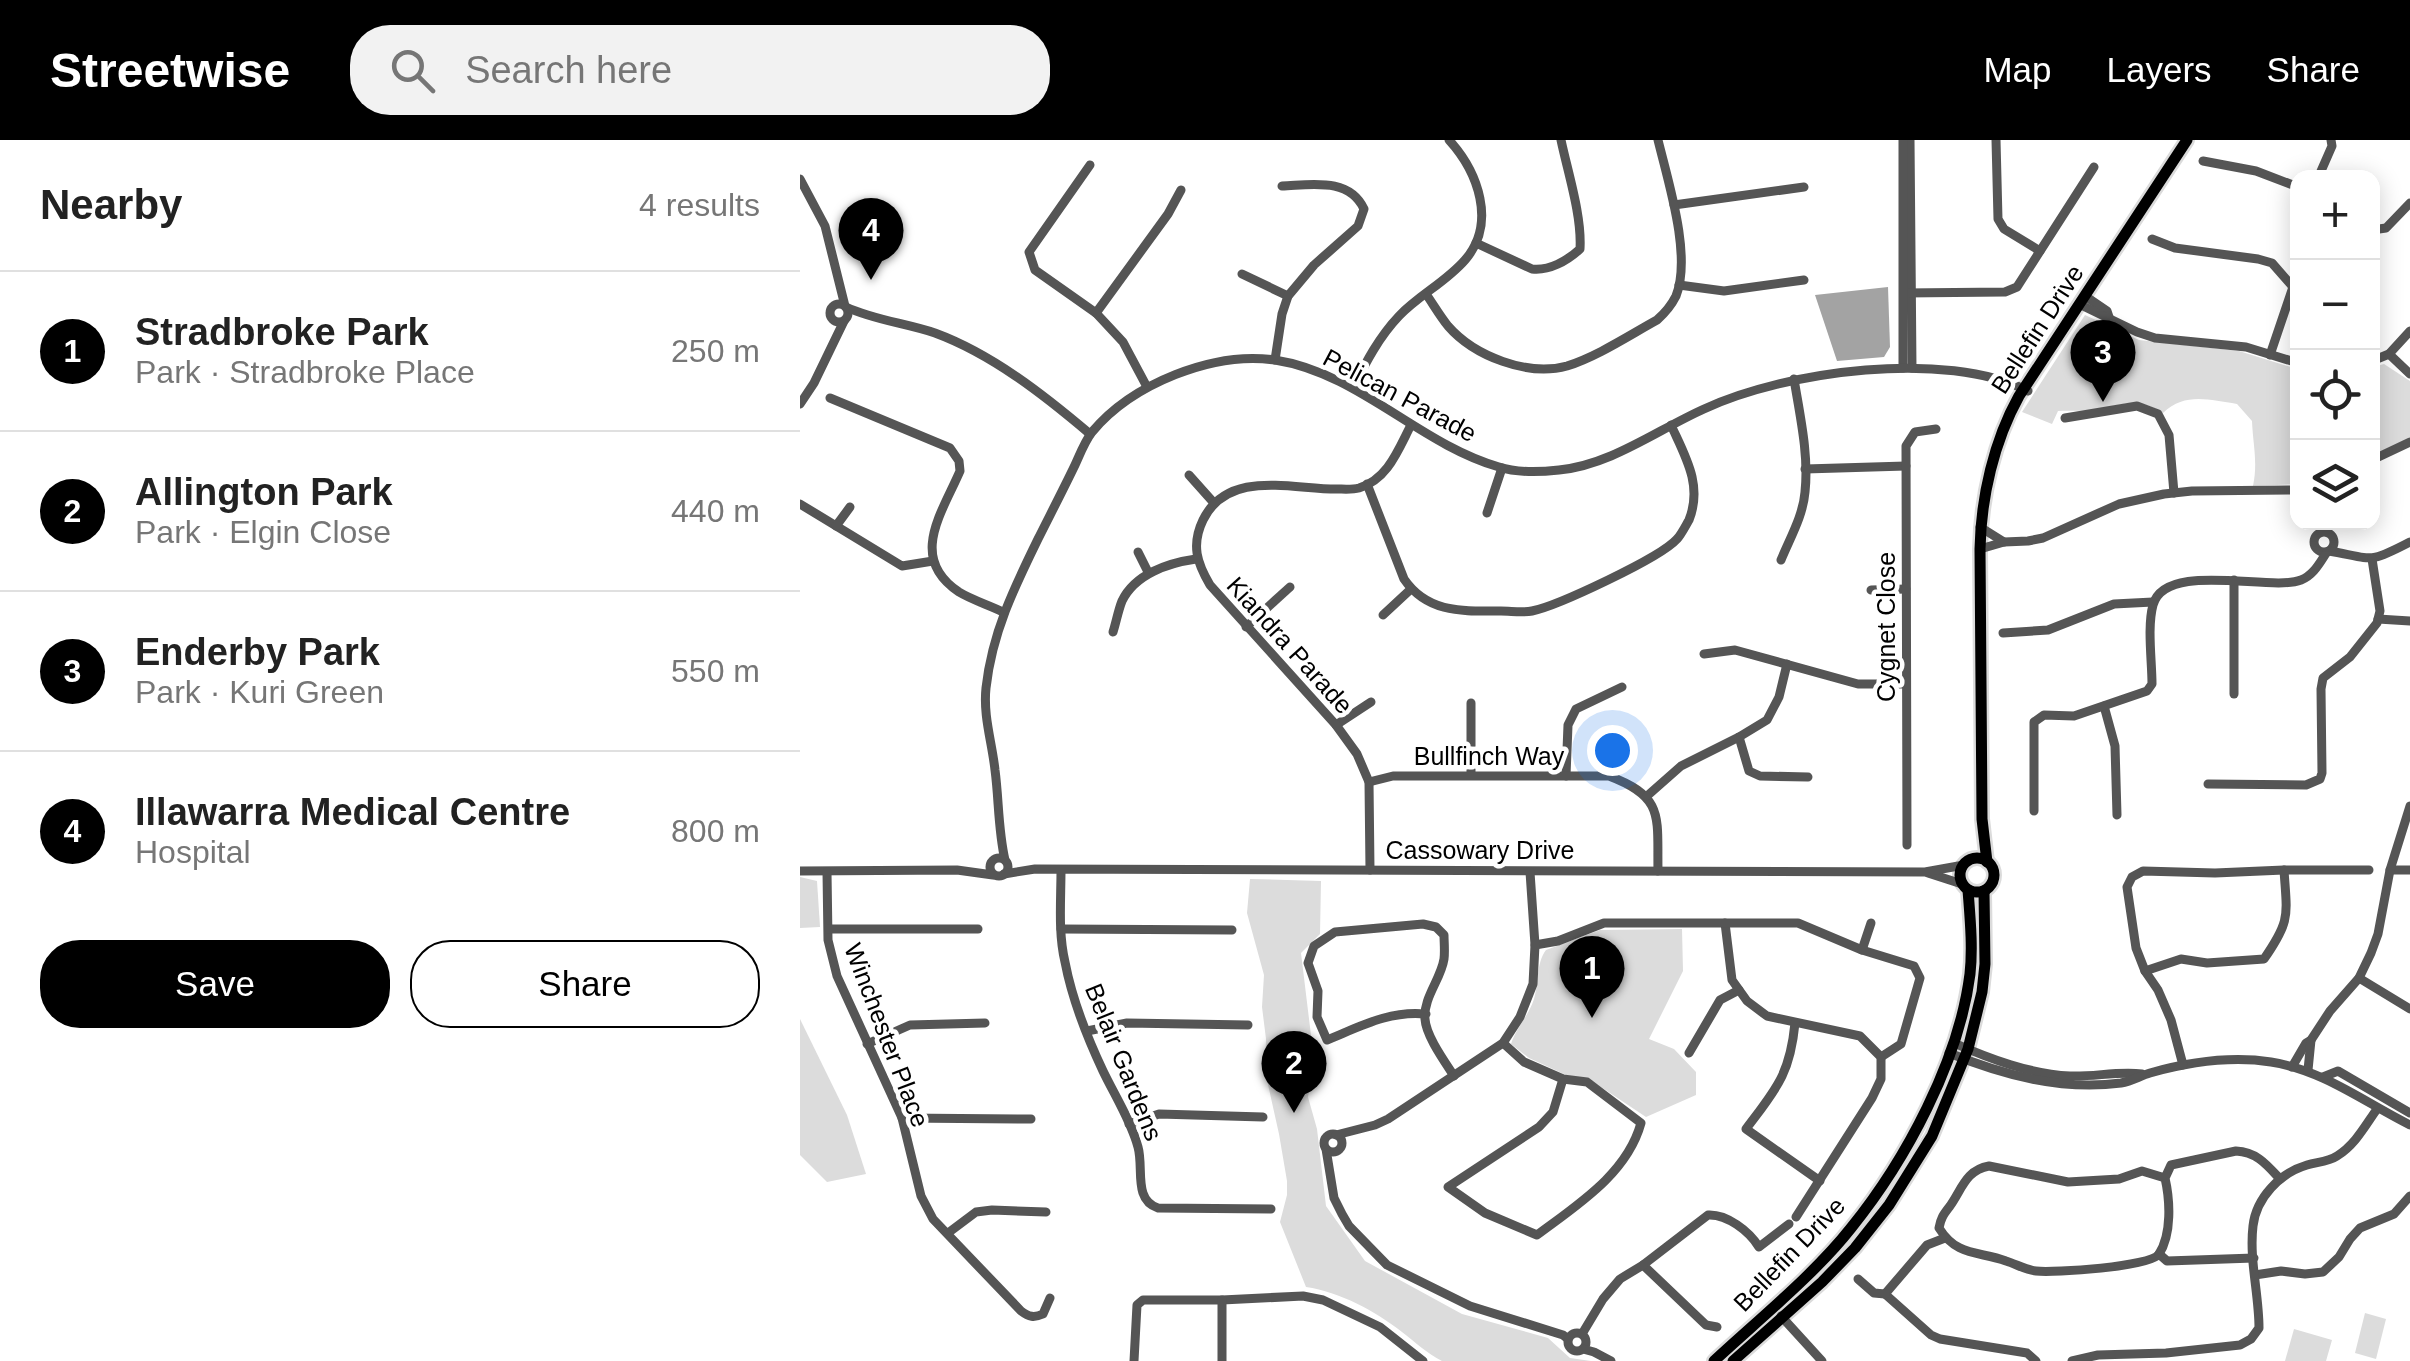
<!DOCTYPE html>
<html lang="en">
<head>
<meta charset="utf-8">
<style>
	:root { --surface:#fff; --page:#f2f2f2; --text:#222; --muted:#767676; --line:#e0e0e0; --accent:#000 }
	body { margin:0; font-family:Helvetica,sans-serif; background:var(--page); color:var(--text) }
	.controls { position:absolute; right:30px; top:30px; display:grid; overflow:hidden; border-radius:20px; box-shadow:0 5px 25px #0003 }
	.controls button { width:90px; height:90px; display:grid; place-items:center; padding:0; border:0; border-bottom:2px solid var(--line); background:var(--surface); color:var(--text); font:50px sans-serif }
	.you { position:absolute; left:812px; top:610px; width:35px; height:35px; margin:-25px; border:8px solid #fff; border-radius:50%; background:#1a73e8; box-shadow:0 0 0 15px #1a73e833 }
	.badge { display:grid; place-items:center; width:65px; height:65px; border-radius:50%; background:var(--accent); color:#fff; font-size:32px; font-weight:700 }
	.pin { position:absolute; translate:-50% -82px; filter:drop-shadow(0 2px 5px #0008) }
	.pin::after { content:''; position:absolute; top:52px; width:35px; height:30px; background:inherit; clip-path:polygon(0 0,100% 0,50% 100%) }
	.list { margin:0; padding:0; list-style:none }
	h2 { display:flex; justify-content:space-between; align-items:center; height:130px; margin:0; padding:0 40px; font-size:42px }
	h2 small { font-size:32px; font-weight:400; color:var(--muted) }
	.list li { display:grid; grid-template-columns:65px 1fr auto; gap:30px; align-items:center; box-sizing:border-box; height:160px; padding:0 40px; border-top:2px solid var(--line) }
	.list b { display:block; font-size:38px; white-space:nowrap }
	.list p { margin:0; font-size:32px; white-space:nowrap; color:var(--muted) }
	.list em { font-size:32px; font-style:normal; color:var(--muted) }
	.actions { display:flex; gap:20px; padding:30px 40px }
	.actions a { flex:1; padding:22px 0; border:2px solid var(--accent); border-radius:40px; text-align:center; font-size:35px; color:var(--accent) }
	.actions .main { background:var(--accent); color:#fff }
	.icon { flex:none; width:55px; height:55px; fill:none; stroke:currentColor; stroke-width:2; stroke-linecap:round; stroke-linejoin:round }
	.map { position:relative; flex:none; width:1610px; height:1221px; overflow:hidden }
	header { display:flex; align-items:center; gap:60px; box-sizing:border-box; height:140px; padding:0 50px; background:var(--accent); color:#fff }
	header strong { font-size:48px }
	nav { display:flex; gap:55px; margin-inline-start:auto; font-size:35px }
	.search { width:700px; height:90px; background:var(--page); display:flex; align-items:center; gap:25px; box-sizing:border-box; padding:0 35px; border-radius:40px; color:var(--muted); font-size:38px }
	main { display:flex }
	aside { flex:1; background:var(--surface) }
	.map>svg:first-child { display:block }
	.green { fill:#dcdcdc }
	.water { fill:#a3a3a3 }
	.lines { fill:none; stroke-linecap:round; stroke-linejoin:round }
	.major-casing { stroke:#dbdbdb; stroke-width:16 }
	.minor { stroke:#555; stroke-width:9 }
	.major { stroke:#000; stroke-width:11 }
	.labels { text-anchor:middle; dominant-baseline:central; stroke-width:9; stroke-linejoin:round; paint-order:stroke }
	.street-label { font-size:25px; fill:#000; stroke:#fff }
</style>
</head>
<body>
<header>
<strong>Streetwise</strong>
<div class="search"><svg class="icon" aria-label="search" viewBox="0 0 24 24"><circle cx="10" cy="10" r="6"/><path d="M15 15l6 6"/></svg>Search here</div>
<nav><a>Map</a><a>Layers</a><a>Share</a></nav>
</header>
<main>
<aside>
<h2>Nearby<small>4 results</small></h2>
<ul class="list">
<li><span class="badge">1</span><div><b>Stradbroke Park</b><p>Park · Stradbroke Place</p></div><em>250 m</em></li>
<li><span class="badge">2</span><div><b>Allington Park</b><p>Park · Elgin Close</p></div><em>440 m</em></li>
<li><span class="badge">3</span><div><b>Enderby Park</b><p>Park · Kuri Green</p></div><em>550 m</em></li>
<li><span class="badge">4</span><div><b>Illawarra Medical Centre</b><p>Hospital</p></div><em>800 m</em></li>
</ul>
<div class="actions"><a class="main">Save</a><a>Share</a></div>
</aside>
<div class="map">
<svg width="1610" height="1221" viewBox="0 0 1610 1221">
	<rect width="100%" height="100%" fill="#fff"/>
	<g class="green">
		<path d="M1285,175l54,25 100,11 58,18v115l-44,2c5,-24 0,-41 -1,-65l-15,-17c-28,-4 -52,-12 -74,9 -25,-16 -37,-9 -64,-4 -13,3 -28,1 -41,2l-6,13 -30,-12z"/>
		<path d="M1584,224l26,17v57l-37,17v-88z"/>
		<path d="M0,737l17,4 3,46 -20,1z"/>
		<path d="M450,739l71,2 -1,53 -19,19 13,107 -6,37 9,32 9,77 39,55 97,53 86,24 22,20 21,3h-149c-15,-8 -26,-18 -40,-29 -27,-21 -62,-40 -96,-45l-26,-65 7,-27v-14l-8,-47 -14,-63 1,-32 -4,-32 2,-32 -17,-62z"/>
		<path d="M882,789l1,42 -34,68 25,10 22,23v23l-50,22 -54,-36 -26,-6 -37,-17 -18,-14c5,-16 18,-29 23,-45 5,-16 2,-36 12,-49l54,-20z"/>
		<path d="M0,879l47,96 19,59 -39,8 -27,-27z"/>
		<path d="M1565,1173l21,6 -10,40 -21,-6z"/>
		<path d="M1494,1189l38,11 -6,21h-41z"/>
	</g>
	<path class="water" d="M1088,147l2,60 -6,10 -47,4 -22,-66z"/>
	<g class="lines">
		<defs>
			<g id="major">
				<circle cx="1177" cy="735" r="17"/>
				<path d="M1187,722l-5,-43 -2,-270c1,-52 14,-108 39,-153l168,-256"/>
				<path d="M914,1221c44,-41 100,-86 137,-133 55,-68 108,-167 119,-254 3,-27 0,-57 -2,-84"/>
				<path d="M933,1221l89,-79 33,-34 34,-43 43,-69 36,-87 14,-57 3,-28 -1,-73"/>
			</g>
		</defs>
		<use href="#major" class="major-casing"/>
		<g class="minor">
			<path d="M1110,0l2,228"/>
			<path d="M1196,0l2,79 6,10 36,22"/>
			<path d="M1403,21l53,10 42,16"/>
			<path d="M290,25l-61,87 6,18 61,43 27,29 24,45"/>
			<path d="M1518,38l14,-32 -1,-6"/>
			<path d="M0,39l25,47 20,80"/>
			<path d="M874,65l130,-18"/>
			<path d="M1572,90l14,-2 24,-25"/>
			<path d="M1352,99l23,9 83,11 14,4 21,24 -23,68"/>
			<path d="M676,103l56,26c17,2 35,-8 48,-20 2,-33 -12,-76 -19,-109"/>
			<path d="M442,134l46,22"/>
			<path d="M879,145l45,6 80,-11"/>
			<path d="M1104,153l101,-1 12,-5 77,-120"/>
			<path d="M626,154c7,10 14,22 22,32 26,30 80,51 119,40 31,-10 61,-30 90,-46 8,-7 14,-14 19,-24 16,-40 -8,-115 -18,-156"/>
			<path d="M1285,156l22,15 2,6"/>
			<circle cx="39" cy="173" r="9"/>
			<path d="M1279,164l58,28 18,6 91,9 52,16"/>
			<path d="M46,167c28,13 59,16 89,26 57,21 109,62 155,101"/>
			<path d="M296,173l72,-99 13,-24"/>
			<path d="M1589,214l21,20"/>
			<path d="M475,220l7,-46 6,-18 26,-31 44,-39 6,-17c-15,-32 -53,-24 -82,-23"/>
			<path d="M1572,221l17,-7 21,-23"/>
			<path d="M1103,228v-228"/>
			<path d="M553,248c13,-26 26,-51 46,-72 20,-21 47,-34 66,-56 32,-37 13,-88 -16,-120"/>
			<path d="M30,258l120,50 9,13 1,10c-18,42 -52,87 -1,121 13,8 30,13 44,20"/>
			<path d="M0,264l14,-21 30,-62"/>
			<path d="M1265,278l72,-12 21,8 11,21 5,58"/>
			<path d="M1572,320l38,-18"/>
			<path d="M1005,329l101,-3"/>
			<path d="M389,335l25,28"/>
			<path d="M567,344l37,95c24,35 60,32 97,32 10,0 22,2 31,0 25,-5 128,-53 145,-72 4,-4 9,-14 12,-19 14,-35 -4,-64 -18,-95"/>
			<path d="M0,364l102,62 31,-5"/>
			<path d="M687,373l15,-45"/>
			<path d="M36,386l14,-19"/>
			<path d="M1180,387l24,15"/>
			<circle cx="1524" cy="402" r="10"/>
			<path d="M1180,409l24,-7 24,-1 15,-3 76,-34 45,-10 28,-3 106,-1"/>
			<path d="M1529,411c45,8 39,13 81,-9"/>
			<path d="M338,412l10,20"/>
			<path d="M981,420c9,-22 22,-44 24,-68 4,-37 -5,-76 -11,-113"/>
			<path d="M1434,440v114"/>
			<path d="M1071,450l35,-1"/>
			<path d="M583,475l28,-26"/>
			<path d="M1578,479l32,2"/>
			<path d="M446,487l44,-40"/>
			<path d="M313,492c3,-9 5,-21 9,-31 13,-27 46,-38 74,-42"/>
			<path d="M1203,493l45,-3 66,-26 39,-2"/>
			<path d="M904,514l31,-4 123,34h48"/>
			<path d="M671,563v72"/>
			<path d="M1304,566l11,40 2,69"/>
			<path d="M536,585l35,-23"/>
			<path d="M939,597l10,34 11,5 48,1"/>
			<path d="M766,636l2,-51 8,-16 46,-22"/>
			<path d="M569,642l24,-6h216c56,21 48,41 49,95"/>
			<path d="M1408,644l98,1 14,-6 2,-6 -1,-84 2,-11 27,-21 27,-34 3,-12 -8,-52"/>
			<path d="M847,656l34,-30 58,-29 28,-17 12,-23 8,-33"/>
			<path d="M1234,671v-89l10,-7 30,1 73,-25 5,-7c0,-23 -5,-57 1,-79 12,-45 118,-13 148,-25 13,-5 19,-18 26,-28"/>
			<path d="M1107,705l-1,-399 9,-14 21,-3"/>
			<circle cx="199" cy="727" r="9"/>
			<path d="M205,720c-7,-30 -6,-60 -10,-90 -3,-28 -12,-54 -9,-82 6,-55 28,-100 52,-149 12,-24 25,-49 37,-74 5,-11 10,-24 17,-33 40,-48 121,-81 183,-72 84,13 144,84 224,107 18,6 42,5 60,3 52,-5 98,-40 145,-61 81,-38 242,-60 324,-18"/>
			<path d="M261,730c0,30 -3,63 4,92 7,37 22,75 38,109 12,25 28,50 35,76 6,21 -5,53 20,61l113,1"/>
			<path d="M570,730l-1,-88 -12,-28 -21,-29 -126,-140c-13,-22 -19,-40 -7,-65 25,-51 88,-31 133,-31 7,0 16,1 23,-1 29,-9 39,-38 52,-63"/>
			<path d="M1590,730h20"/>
			<path d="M0,731l157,-1 36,5"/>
			<path d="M27,732l1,68 9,36 65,142 19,78 12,23 88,92c8,6 13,7 22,3l7,-16"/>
			<path d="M1128,733l34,11"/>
			<path d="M204,734l31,-5 890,3 39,-7"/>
			<path d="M925,783l7,57 15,21 20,15 93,20 21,21v22l-9,19 -76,119"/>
			<path d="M29,789h149"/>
			<path d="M261,789l171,1"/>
			<path d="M735,805l23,-4 46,-18h194l64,27 52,16 6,12 -19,66 -20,13"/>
			<path d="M1062,810l9,-27"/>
			<path d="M1345,831l36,-12 26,4 57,-4c27,-39 23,-43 20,-89"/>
			<path d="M1559,838l51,31"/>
			<path d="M626,874c-36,-4 -67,13 -99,26l-10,-23 1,-26 -10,-28 6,-17 21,-14 88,-8 13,3 8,8c0,7 1,16 0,24 -3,20 -21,39 -19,60 1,17 20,43 29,57"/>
			<path d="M995,883c-5,52 -19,66 -49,106l74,52"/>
			<path d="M287,891l40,-8 121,2"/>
			<path d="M703,903l21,19 39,17 24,3 54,41c-14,51 -64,82 -104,112l-52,-22 -37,-26 91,-60 14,-15 10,-33"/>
			<path d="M1154,903c36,16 76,31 116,33 24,1 48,-5 72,-2"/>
			<path d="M67,904l43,-19 75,-2"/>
			<path d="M889,913l31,-53 19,-10"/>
			<path d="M1149,913c54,22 113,38 172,30 11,-2 19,-7 29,-10 39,-11 81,-17 121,-11 52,8 93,40 139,63"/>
			<path d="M1383,925l-12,-45 -13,-30 -13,-19 -9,-23 -9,-61 5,-10 11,-6 72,2 69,-3h85"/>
			<path d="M1492,927l14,-24 5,-3 19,-29 29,-33 12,-25 7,-19 12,-64 20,-64"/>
			<path d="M1508,930l3,-30"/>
			<path d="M1523,937l15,-6 72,42"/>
			<path d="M102,978l129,1"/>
			<path d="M329,984l30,-10 104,3"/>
			<circle cx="533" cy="1003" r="9"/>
			<path d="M536,995l39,-10 13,-6 115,-76 17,-26 13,-33 2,-39 -5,-73"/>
			<path d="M526,1009l8,49 8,16 7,12 38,39 83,41 93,29 5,4"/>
			<path d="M1365,1038c5,22 7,56 -6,76 -8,13 -106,19 -123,17 -10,-1 -20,-7 -30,-10 -27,-10 -49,-4 -67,-33 2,-11 5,-14 11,-22 12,-17 16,-36 39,-40l79,16 51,-3 23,-8 23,7 6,-13 65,-14c21,1 31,14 44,28"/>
			<path d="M148,1093l28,-21 16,-2 54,2"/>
			<path d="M1145,1098l-18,7 -42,49 46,41 9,4 87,14 9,8"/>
			<path d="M1359,1114l8,7 87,-3"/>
			<path d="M843,1125l63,60 11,2"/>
			<path d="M1455,1135l26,-4 24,3 18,-2 16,-15 11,-18 10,-11 34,-14 16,-18"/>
			<path d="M1058,1139l16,14 11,1"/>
			<path d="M981,1176l41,45"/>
			<circle cx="777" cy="1202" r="9"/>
			<path d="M782,1194l21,-35 17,-20 23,-14 65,-50c19,-1 41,16 51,32l30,-23"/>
			<path d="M783,1209l11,3 17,9"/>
			<path d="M334,1221l3,-56 6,-5h79l81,-4 20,4 57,27 43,34"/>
			<path d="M422,1221v-61"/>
			<path d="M1272,1221l26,-6 68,-2 74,-8 11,-6 8,-11c0,-34 -10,-68 -6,-102 3,-28 27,-53 54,-61 10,-3 21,-3 30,-9 18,-11 28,-30 40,-47"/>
		</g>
		<use href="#major" class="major"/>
	</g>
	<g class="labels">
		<g class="street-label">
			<text transform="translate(1237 189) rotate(-57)">Bellefin Drive</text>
			<text transform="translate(600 255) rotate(28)">Pelican Parade</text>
			<text transform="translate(1086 487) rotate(-90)">Cygnet Close</text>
			<text transform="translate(490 505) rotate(48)">Kiandra Parade</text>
			<text x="689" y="616">Bullfinch Way</text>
			<text x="680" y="710">Cassowary Drive</text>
			<text transform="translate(87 895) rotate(69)">Winchester Place</text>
			<text transform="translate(324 922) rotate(68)">Belair Gardens</text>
			<text transform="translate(989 1114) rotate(-46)">Bellefin Drive</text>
		</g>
	</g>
</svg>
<div class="controls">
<button>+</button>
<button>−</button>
<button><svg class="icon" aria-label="locate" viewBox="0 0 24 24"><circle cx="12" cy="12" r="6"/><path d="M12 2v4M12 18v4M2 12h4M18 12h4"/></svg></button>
<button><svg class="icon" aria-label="layers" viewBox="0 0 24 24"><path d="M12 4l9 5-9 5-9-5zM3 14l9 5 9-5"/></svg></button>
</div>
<div class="you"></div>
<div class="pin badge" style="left:792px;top:878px">1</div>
<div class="pin badge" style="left:494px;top:973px">2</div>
<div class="pin badge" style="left:1303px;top:262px">3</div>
<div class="pin badge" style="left:71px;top:140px">4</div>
</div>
</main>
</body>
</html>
